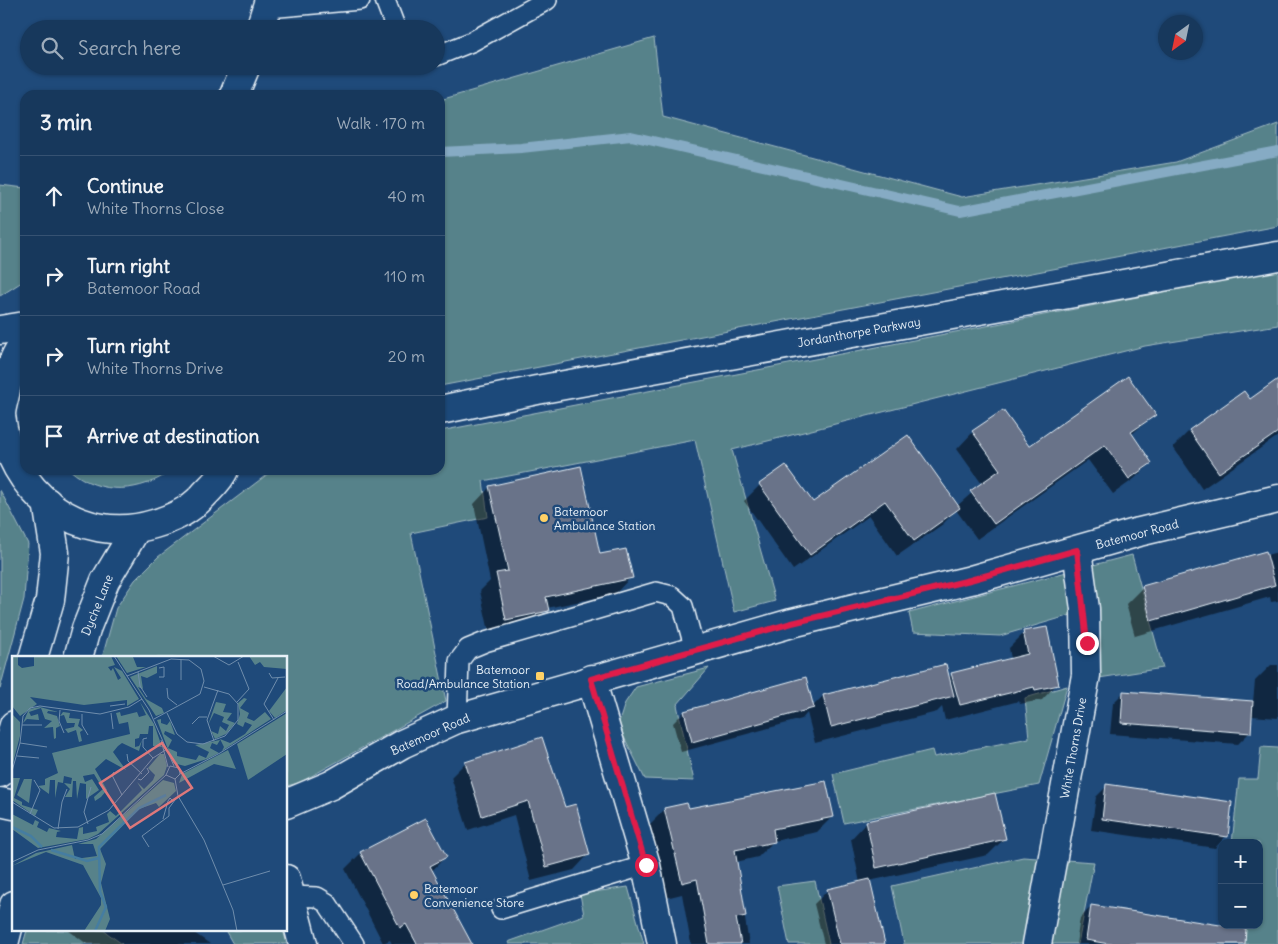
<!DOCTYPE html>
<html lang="en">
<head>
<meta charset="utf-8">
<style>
	:root { --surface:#17385c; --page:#244365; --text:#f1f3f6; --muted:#9eacbb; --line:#365272 }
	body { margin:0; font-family:Delius,sans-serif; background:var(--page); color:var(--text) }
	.controls { position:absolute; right:15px; bottom:15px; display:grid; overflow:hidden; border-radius:10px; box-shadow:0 1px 4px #0004 }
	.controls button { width:45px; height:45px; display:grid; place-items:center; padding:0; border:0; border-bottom:1px solid var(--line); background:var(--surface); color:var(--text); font:25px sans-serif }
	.compass { position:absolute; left:1158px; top:15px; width:45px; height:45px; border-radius:50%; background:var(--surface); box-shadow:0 1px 4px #0004; rotate:213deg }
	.stop { position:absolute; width:15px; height:15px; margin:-11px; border:4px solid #e11d48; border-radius:50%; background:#fff }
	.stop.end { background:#e11d48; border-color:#fff; box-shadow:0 1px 5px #0008 }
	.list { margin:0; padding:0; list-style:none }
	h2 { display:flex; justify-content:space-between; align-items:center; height:65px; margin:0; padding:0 20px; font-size:21px }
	h2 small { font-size:16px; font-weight:400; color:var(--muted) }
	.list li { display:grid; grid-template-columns:32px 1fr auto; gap:15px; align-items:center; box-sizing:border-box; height:80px; padding:0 20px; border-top:1px solid var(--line) }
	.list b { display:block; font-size:19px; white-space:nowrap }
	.list p { margin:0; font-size:16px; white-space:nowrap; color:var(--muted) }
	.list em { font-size:16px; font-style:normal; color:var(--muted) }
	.icon { flex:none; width:28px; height:28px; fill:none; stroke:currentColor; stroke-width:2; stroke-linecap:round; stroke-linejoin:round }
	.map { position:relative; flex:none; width:1278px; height:944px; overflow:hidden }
	.search { position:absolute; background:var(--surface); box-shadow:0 1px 4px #0004; left:20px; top:20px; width:425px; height:55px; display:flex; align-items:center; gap:12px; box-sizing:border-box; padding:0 18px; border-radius:28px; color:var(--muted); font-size:19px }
	.panel { position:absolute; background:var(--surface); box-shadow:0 1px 4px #0004; left:20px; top:90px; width:425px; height:385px; border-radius:15px }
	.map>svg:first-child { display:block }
	.green { fill:#57828a; stroke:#a0bac1 }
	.shadow { fill:#0007 }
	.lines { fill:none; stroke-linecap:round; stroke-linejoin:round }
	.stream { stroke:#86abc4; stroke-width:10 }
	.building { fill:#697389; stroke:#e8f1f8 }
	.service-casing { stroke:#e8f1f8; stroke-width:22 }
	.minor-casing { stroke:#e8f1f8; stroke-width:31 }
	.tertiary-casing { stroke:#e8f1f8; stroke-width:31 }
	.secondary-casing { stroke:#e8f1f8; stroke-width:31 }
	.service { stroke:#1f4a7a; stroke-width:19 }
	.minor { stroke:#1f4a7a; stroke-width:28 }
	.tertiary { stroke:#1f4a7a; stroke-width:28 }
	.secondary { stroke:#1f4a7a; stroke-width:28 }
	.route { stroke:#e11d48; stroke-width:6 }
	.poi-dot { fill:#ffd166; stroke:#1f4a7a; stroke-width:2 }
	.labels { text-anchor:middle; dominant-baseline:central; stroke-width:5; stroke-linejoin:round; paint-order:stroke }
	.street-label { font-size:12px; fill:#e8f1f8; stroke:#1f4a7a }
	.poi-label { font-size:12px; fill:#e8f1f8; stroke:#1f4a7a; text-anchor:start }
	.inset-river { fill:none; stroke:#457da1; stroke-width:2.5 }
	.inset-road { fill:none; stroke:#6f8dac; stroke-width:1 }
	.view { fill:#dd787b; fill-opacity:0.15; stroke:#dd787b; stroke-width:2.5 }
	.inset-edge { fill:none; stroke:#e8f1f8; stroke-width:2.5 }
</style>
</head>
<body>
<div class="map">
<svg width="1278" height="944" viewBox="0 0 1278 944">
	<rect width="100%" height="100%" fill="#1f4a7a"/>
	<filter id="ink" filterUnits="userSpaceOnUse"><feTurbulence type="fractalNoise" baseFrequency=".02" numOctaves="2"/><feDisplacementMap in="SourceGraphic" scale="10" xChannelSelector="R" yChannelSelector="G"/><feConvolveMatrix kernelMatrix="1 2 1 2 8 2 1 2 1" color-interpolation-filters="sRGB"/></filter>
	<g filter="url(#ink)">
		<g class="green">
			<path d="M654,38l9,79 299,80 214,-35 102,-38v102l-838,160v-286z"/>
			<path d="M0,185l25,3v92l-25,16z"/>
			<path d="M1278,270v55l-133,21 -413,104 43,151 -41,11 -39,-172 -212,41 5,36 -77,16 35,168 -147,82 -13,3v-128h-184l14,-50 19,-28 23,-23 115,-87h167v-39z"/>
			<path d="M70,470h102c-31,23 -72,26 -102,0z"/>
			<path d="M0,490l28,54 -4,55 -24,90z"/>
			<path d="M1132,555l31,113 -64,10 -28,-63 -71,21 -87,-4 -4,-19z"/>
			<path d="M709,668l-32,37 17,76 -49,-2 -27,-54 7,-22 11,-16z"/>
			<path d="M1067,686l-28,99 -195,38 -11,-49 99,-24 2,7 95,-19 -4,-40z"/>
			<path d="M1261,747l17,1v196h-57l2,-19h36v-82h-27l7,-64h19z"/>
			<path d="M1023,857l71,5 -16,82h-174l-12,-58z"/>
			<path d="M815,881l14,63h-40l-12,-58z"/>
			<path d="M628,887l16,57h-135l-1,-2 76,-27 -4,-21z"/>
			<path d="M27,930h76l19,14h-99z"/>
			<path d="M225,930h58l4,14h-54z"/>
		</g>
		<g class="shadow">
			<path d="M1278,381v55l-76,53 -29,-42 16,-16 55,-38 5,8z"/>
			<path d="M1154,415l-23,20 20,28 -17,16 -21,15 -25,-34 -111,79 -21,-29 -13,14 -46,32 -28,-40 -76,54 -49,-69 16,-16 52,19 95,-68 50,70 25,-22 -25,-35 16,-17 55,16z"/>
			<path d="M490,487l109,69 32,21 -16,17 -68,14 -15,19 -42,9 -10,-45 10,-10 -16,-77z"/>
			<path d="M1265,552l1,3 12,-3v49l-7,1 -1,-5 -135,39 -9,-32 16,-16z"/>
			<path d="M1024,633l33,51 -15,16 -22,4 -1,-3 -74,19 -3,-13 -5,5 -122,31 -8,-30 -5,6 -121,33 -8,-29 11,-11 128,-5 11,-11 125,-18 4,-4 59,-15 -2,-11z"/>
			<path d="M1271,665h7v53l-27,-2 -2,17 -11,11 -128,-10 3,-31 11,-11 129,10 2,-21z"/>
			<path d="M465,763l100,45 23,47 -14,15 -43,11 -17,-66 -46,15 -17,-53z"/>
			<path d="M1107,786l119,50 -11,12 -124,-18 5,-33z"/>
			<path d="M664,810h24l144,7 -15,15 -43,9 -16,16 -22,5 13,82h-58l-9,-50 -16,4 -17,-73z"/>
			<path d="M867,822l137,17 -16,16 -119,26 14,63h-59l-10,-40 14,-14 32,-7 -9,-44z"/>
			<path d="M361,853l84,4 -13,14 29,73h-69l-2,-4 -7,3 -38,-74z"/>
			<path d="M1092,906l120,38h-136l4,-26z"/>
			<path d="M68,930h122l20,14h-123z"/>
		</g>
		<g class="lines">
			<path class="stream" d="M440,152l81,-4 110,-12 329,75 318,-60"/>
		</g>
		<g class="building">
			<path d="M1128,376l28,39 -25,17 21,31 -23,16 -24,-34 -111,79 -24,-33 30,-21 -28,-39 31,-21 26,36z"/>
			<path d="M1278,379v53l-59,41 -30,-43 55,-39 6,8z"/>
			<path d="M908,435l52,73 -46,33 -29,-40 -75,54 -51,-71 27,-19 27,37z"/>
			<path d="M581,466l19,88 26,-5 7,29 -87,19 3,14 -43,9 -10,-47 12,-2 -19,-85z"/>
			<path d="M1266,551l9,34 -124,36 -9,-35z"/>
			<path d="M1047,627l12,58 -24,5 -1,-3 -74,18 -9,-32 77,-19 -5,-23z"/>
			<path d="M946,664l8,32 -123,31 -8,-32z"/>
			<path d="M806,677l8,31 -122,34 -8,-31z"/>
			<path d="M1123,691l130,10 -2,32 -130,-10z"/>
			<path d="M542,737l23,70 11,-3 14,51 -44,12 -18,-66 -46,15 -17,-54z"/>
			<path d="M826,781l8,36 -61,12 2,13 -40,8 11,66 -10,2 5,26h-32l-12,-65 -15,4 -18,-75 23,-5 2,5z"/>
			<path d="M1106,784l126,18 -4,35 -126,-18z"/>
			<path d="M995,793l11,46 -130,29 -10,-47z"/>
			<path d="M426,818l21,39 -17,9 42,78h-55l-11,-20 -6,4 -40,-76z"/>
			<path d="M870,879l15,65h-45l-13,-55z"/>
			<path d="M1091,905l155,24 -1,15h-136l-23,-4z"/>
		</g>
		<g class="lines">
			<defs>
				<g id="service">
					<path d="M385,0l11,29"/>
					<path d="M268,8l92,-8"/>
					<path d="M436,56l35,-14 76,-42"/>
					<path d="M457,719l2,-58 9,-12 17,-7 171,-50 16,4 11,10 12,44"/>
					<path d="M291,896l26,1 10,6 27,41"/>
					<path d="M501,909l145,-44"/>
				</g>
				<g id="minor">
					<path d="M591,679l55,186 16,79"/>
					<path d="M0,802l14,3"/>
					<path d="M286,804l45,-19 71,-41 55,-25 335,-96 179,-43 168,-48 139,-33"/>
					<path d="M286,879l17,65"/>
					<path d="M1037,944l49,-269 -1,-66 -8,-59"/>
				</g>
				<g id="tertiary">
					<path d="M33,658l17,-58 5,-47 -8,-51"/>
					<path d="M78,658l8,-29 19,-48 31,-52"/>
					<path d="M0,773l14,-48"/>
					<path d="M4,944l10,-39"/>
				</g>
				<g id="secondary">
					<path d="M260,29l9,-29"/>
					<path d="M234,95l12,-29"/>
					<path d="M0,330l25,-4"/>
					<path d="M25,341c-13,18 -14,27 -19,48 -1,8 -5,18 -5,26 8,77 78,132 153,109 20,-6 35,-13 49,-28 7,-8 17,-16 21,-26"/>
					<path d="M440,410l97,-20 741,-134"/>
				</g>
			</defs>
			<use href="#service" class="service-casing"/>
			<use href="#minor" class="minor-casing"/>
			<use href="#tertiary" class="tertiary-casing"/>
			<use href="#secondary" class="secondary-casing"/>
			<use href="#service" class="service"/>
			<use href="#minor" class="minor"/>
			<use href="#tertiary" class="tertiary"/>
			<use href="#secondary" class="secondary"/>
		</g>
	</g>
	<g class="lines" filter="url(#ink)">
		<path class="route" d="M646,865l-55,-186 201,-56 178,-43 107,-30 10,93"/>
	</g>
	<g class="poi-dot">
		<circle cx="544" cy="518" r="5"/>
		<rect x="535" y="671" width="10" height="10" rx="2.5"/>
		<circle cx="414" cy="895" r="5"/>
	</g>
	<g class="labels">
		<g class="street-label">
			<text transform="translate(859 332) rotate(-10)">Jordanthorpe Parkway</text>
			<text transform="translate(1137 534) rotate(-15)">Batemoor Road</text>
			<text transform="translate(97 605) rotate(-68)">Dyche Lane</text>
			<text transform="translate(430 734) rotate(-24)">Batemoor Road</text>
			<text transform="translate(1073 748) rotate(-80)">White Thorns Drive</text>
		</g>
		<g class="poi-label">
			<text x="554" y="511">Batemoor<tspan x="554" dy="14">Ambulance Station</tspan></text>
			<text x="530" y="669" text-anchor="end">Batemoor<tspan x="530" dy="14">Road/Ambulance Station</tspan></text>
			<text x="424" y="888">Batemoor<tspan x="424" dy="14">Convenience Store</tspan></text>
		</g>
	</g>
	<g transform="translate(12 656)">
		<rect width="275" height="275" fill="#1f4a7a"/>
		<path d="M1,0h10l-5,1v8l4,3 12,-2v-10h77l4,9 -7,2 3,4 2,-3 5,12 3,-2 -7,-11 8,4 17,28 -12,7v-6l-43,5 -54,-8 7,7 -17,12 -8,-10zM104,0l17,1 4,10h9l-19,6zM237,0h38v13l-23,-2 -4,-5 -5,3zM145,10v7l-10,5 -6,-2 2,13 -5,-2 8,12 16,9 2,5 -8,3 -26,-39zM275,31v23l-12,8 -6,-7zM232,42l3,1 -7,9 9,5 -2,5 7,3 11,-9 6,7 -49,32 2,-4 -4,-8 10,4 15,-9 7,-9 -7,-3 -2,5 -6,-3 3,-10 -2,-11zM128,46l14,22 8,23 -9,-1v-20h-4l-1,8h-8l-1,4 -4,1v8l4,-1 3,-6 -3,11 -17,-8 -4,3 -5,6 13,18 -20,-11 -11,10 12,21 -6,7 -6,4 -1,-4 9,-8 -9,-15 -11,2 2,6 7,-3 7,11 -13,9v-15l-6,-1 -3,16 -1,-18h-3l-1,16h-7l5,-8 -6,-6 7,1 1,-6 -8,-2 -1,7 -5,-1 -3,16v-18h-5l-1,14 -11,-8 7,-1v-6l13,-6 -6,-20 78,-19 -2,-12 -9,2 -3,-11 4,-1 1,4 16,-4 2,5 7,-2zM204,46l10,2 -3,8 9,1 -5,7 8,3 -9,11 -11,5 -4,-8 7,3 2,-8 6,5 3,-6 -7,-3 2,-5 -10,-4 -6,12zM28,51l18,5 -10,-1 -1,2 10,3 3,10 -4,2v10l-2,1 -1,-12 -9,1 8,-7 -7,-2 -4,-11 -12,4 2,4 7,-2 1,6 -12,-1 -4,4 6,-14zM51,56l7,1 -1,5 11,1 -2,7 5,4 -3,2 2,9 -3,1 -3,-12 -8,3 -3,-4 9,-2 1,-4h-8l-3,-8 -4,1zM275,57v41l-39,26 -11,-36zM1,59l7,7v14l-8,31zM149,63v4l6,2 3,-4 5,14 -10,-4 -1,3 8,6 -4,8 9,4v4l19,4 3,-5 7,3 3,-6 -14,-7 25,-5 -3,5 -5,-2 -2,5 9,5 -12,6 -22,7 -12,-3 -16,-43zM216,94l8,19 -22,-5 -35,19 3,-9zM148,98h4l3,12 -3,9 -66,59 -10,5 -50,9 -26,-19v-15l21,11 2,-5 4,2 -2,5 10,5 2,-4 12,3 -4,1 -1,5 21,2 2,-11 4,-1v7l14,-3 -1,-4 13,-5 -2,-8 3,-3 6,5 26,-26 -5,-8 7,7 9,-9 2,-5 -7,-7zM0,122h8l-6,20 8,4v3l16,5 -3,6 -23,-16zM12,123h8l-3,24 -12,-8zM151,124l11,3 2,8 -17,16 -3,-4 -17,6 -39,40 6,15 -5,19 9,36 -5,12h-21l17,-26v-7l-18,-33 -37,-13 -34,14 24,-13 36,-8 3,14 22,-3 -4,-12h-15l18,-5z" fill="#57828a"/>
		<path class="inset-river" d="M0,171l19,9 11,11M39,194l36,11 12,-3M83,275l11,-24 -6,-15 -1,-45 40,-39 27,-13"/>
		<path class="inset-road" d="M102,0l35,54 25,56M201,0l16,9 15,-9M147,12l5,-1v10h-5M0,13v22M126,16l2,14 7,11M257,17l3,5 13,-1M115,20l44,-17 18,1 12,9 3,12 -4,13 -46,25M169,24v-21M155,32l1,10 9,7M225,46l12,-13 -11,-27M98,50l15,-2M48,54l-1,11 5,12M99,57l2,16M155,57l10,21 10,8 16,2 22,-8 13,-16v-16l-9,-10 -25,-7M70,58v11l6,10M262,64l-10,-16 14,-26M180,68l7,-7h8M10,69h20M135,82l-4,1v8l10,11M149,84l7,27M202,85l-7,-21 11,-30M8,87l27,4M115,98l1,7 14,13M5,100l22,2M0,115l8,-28 3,-27 7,-8 10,-2 60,8 29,-7 13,-8M102,116l-2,3 10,20M168,118l40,-21 67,-42M126,123l3,1 8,-8 -2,-4M163,123l-9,-4 4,-9 9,2 1,6 -5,5 3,17 26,44 29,70 4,21M0,146l42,26 24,-1 31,-17 44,-52 14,-9M18,158l10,-24 -6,-10M151,163l5,-18 2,-3 3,3M76,168l-4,-12 7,-25M46,173l4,-27 5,-13M137,191l-7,-11 27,-20v-8l9,-12M0,206l26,-12 50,-10 14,-6 64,-59M211,229l47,-14"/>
		<path class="view" d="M150,87l30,45 -62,40 -30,-45z"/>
		<rect width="275" height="275" class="inset-edge"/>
	</g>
</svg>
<div class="controls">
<button>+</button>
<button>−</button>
</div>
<svg class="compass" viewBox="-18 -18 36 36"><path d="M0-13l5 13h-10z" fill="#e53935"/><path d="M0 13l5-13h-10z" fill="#9eacbb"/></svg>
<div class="stop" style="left:646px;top:865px"></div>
<div class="stop end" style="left:1087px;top:643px"></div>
<div class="search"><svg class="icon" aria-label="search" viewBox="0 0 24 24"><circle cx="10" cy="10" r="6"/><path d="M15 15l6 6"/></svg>Search here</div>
<section class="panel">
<h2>3 min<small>Walk · 170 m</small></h2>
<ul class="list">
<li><svg class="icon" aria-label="ahead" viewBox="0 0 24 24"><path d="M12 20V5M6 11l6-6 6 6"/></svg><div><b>Continue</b><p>White Thorns Close</p></div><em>40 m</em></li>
<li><svg class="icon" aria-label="right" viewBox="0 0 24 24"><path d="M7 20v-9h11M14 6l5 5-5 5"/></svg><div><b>Turn right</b><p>Batemoor Road</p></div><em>110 m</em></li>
<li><svg class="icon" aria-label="right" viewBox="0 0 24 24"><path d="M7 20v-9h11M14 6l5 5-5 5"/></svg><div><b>Turn right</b><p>White Thorns Drive</p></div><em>20 m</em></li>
<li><svg class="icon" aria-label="arrive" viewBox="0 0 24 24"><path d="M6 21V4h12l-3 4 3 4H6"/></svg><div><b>Arrive at destination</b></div></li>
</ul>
</section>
</div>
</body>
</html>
